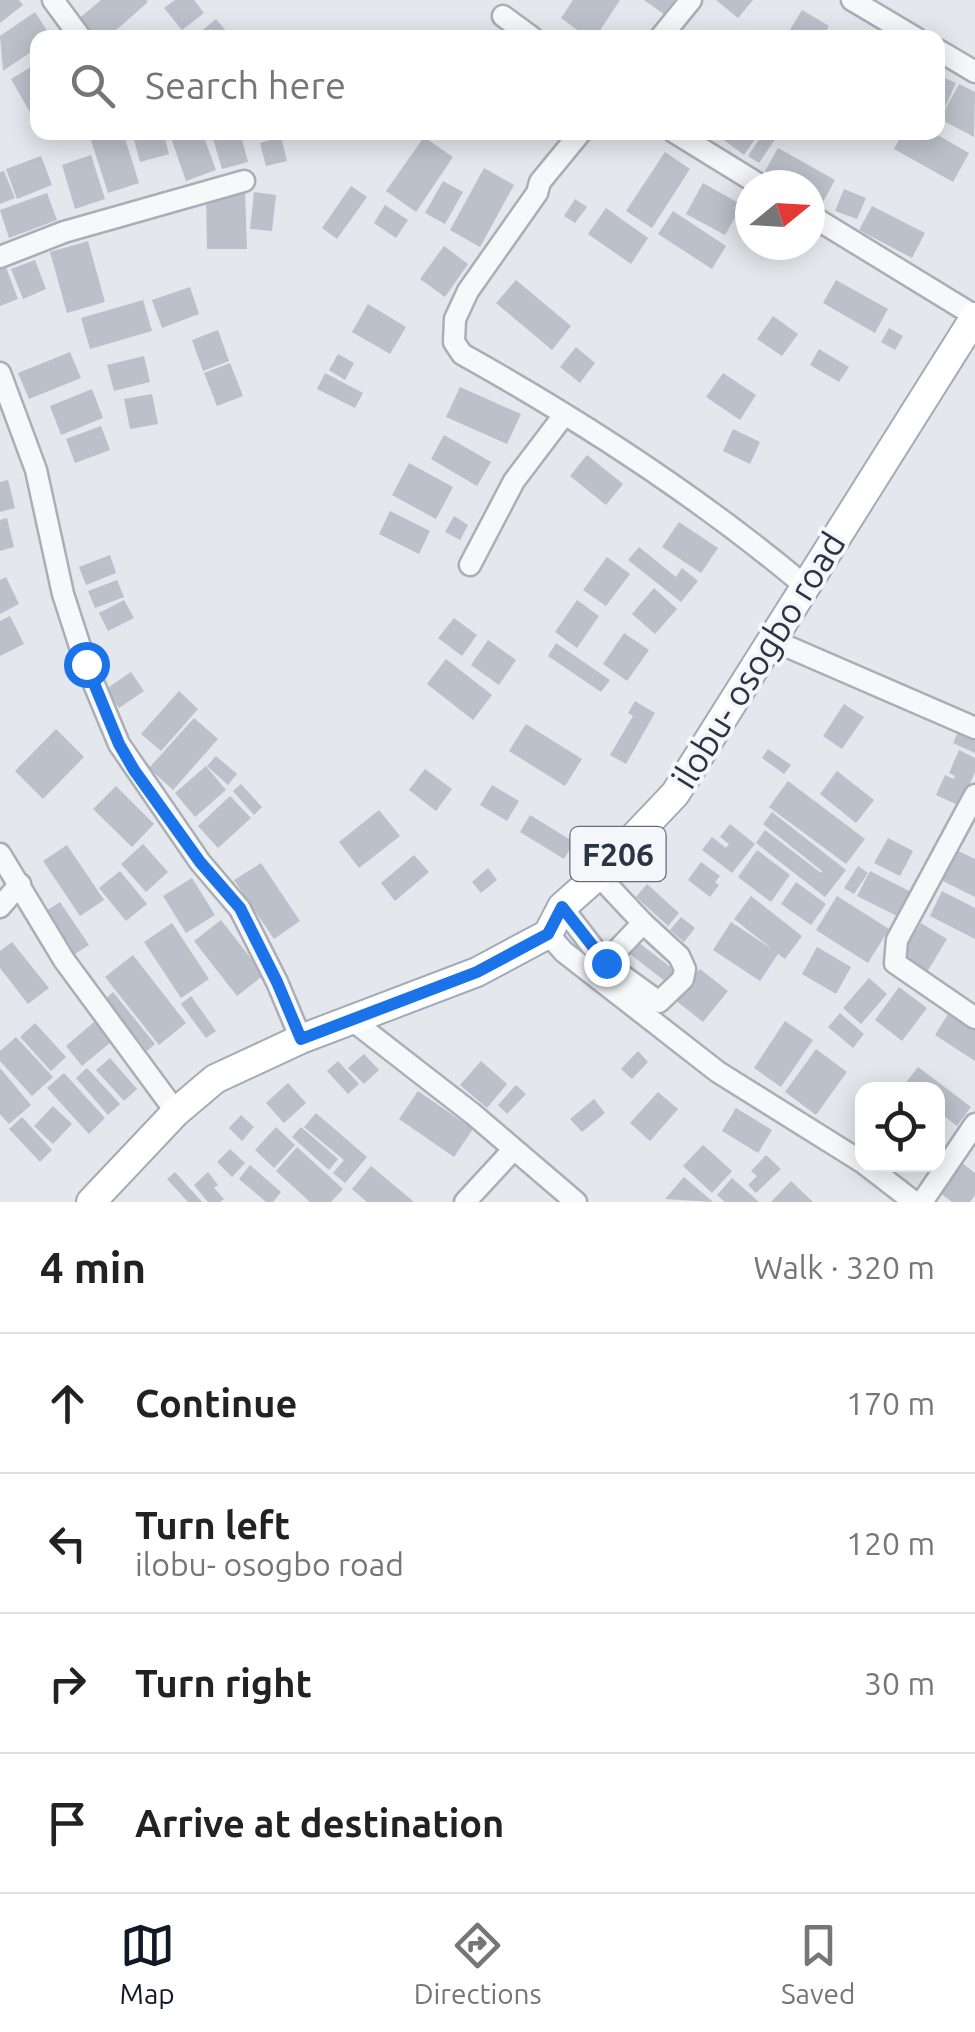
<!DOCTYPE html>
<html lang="en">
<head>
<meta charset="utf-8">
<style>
	:root { --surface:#fff; --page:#f6f6f6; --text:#222; --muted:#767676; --line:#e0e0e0; --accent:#111827 }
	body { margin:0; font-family:Ubuntu,sans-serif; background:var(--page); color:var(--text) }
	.controls { position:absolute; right:30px; bottom:30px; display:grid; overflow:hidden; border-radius:20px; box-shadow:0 5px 25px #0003 }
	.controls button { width:90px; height:90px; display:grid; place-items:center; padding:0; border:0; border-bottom:2px solid var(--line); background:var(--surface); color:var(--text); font:50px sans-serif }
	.compass { position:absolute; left:735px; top:170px; width:90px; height:90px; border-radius:50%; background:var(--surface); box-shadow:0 5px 25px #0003; rotate:72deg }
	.stop { position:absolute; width:30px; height:30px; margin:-22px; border:8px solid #1a73e8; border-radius:50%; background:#fff }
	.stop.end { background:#1a73e8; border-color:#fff; box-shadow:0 2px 10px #0008 }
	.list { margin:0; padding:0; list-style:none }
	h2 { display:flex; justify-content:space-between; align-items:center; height:130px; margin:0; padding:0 40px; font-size:42px }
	h2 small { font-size:32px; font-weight:400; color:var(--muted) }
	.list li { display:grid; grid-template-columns:65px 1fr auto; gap:30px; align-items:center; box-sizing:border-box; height:140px; padding:0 40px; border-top:2px solid var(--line) }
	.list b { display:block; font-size:38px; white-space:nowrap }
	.list p { margin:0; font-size:32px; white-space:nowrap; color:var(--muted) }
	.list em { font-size:32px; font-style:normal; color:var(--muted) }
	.icon { flex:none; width:55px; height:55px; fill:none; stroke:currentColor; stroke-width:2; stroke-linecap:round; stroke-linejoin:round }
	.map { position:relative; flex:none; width:975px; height:1202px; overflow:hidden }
	.search { position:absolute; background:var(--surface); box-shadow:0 5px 25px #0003; left:30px; right:30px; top:30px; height:110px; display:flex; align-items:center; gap:25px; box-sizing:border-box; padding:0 35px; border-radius:20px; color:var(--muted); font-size:38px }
	.sheet { height:690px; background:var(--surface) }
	nav { display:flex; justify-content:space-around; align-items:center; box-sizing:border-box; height:140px; border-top:2px solid var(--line); background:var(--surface); font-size:28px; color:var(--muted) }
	nav a { display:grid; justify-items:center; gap:5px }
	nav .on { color:var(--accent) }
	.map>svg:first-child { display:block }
	.building { fill:#bbc0ca }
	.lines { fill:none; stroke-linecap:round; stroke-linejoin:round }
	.minor-casing { stroke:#a9aeb7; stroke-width:25 }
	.major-casing { stroke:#a3abb8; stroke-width:32 }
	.minor { stroke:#f7f8fa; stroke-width:20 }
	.major { stroke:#fff; stroke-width:28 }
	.route { stroke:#1a73e8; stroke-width:12 }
	.labels { text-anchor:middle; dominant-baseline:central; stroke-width:8; stroke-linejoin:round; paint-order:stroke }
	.shield { fill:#f4f6f9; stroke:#676e7b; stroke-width:2.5 }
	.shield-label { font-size:32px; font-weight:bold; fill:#2b3445 }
	.street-label { font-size:35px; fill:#2b3445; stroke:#f4f6f9 }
</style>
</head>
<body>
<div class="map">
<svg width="975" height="1202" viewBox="0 0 975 1202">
	<rect width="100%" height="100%" fill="#e4e7ec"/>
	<g class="building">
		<path d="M0,0h19l4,5 -23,18z"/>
		<path d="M101,0h45l2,2 -41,36h-17l-14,-17z"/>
		<path d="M175,0h19l10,13 -22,17 -18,-22z"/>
		<path d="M573,0h47l-25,38h-7l-27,-20z"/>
		<path d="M644,0h30l3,2 -9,15z"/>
		<path d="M716,0h37l-15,18z"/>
		<path d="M802,10l27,16 -7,12h-37z"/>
		<path d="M35,12l17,26h-14v9l-35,24 -3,-35z"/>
		<path d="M216,19l16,19h-39z"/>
		<path d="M38,63v47l-7,4 -20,-35z"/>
		<path d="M938,75l18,8 -18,40z"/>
		<path d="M959,84l16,8 -1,45 -34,-18z"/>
		<path d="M103,132h20l16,51 -31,10 -18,-56z"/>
		<path d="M132,132h31l6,22 -29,8z"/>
		<path d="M169,132h33l14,38 -30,11z"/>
		<path d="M211,132h29l8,30 -26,7z"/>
		<path d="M713,132h47l-16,23z"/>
		<path d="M764,132h16l-21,31 -11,-7z"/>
		<path d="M903,132h29l37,21 -16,29 -59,-33z"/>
		<path d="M281,137l6,24 -21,5 -6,-23z"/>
		<path d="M424,137l29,20 -37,55 -30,-21z"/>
		<path d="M778,148l57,32 -13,24 -12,-7v-12h-21l-24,-14z"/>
		<path d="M665,152l25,17 -38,59 -26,-17z"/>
		<path d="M91,155l14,44 -30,10 -13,-44z"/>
		<path d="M41,156l11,29 -35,14 -11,-30z"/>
		<path d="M484,168l30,17 -34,62 -30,-17z"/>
		<path d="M4,171l11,27 -15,6v-32z"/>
		<path d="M443,181l20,11 -18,32 -20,-11z"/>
		<path d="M703,183l39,22 -17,30 -39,-21z"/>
		<path d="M351,186l16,11 -30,42 -15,-11z"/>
		<path d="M844,189l22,9 -9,21 -22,-8z"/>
		<path d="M245,192l2,57h-40l-1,-56z"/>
		<path d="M254,192l22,3 -4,36 -22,-2z"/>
		<path d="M47,193l10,27 -48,18 -9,-28z"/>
		<path d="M575,199l12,8 -12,16 -11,-7z"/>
		<path d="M385,205l23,15 -12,18 -22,-15z"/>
		<path d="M872,206l53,27 -13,25 -53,-28z"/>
		<path d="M606,208l42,30 -17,26 -43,-30z"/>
		<path d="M673,211l53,35 -14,23 -54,-35z"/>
		<path d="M88,241l17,61 -38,11 -17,-61z"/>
		<path d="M444,246l24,18 -23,33 -25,-18z"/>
		<path d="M35,260l11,29 -23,10 -12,-30z"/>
		<path d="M6,267l12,32 -18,7v-37z"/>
		<path d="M516,280l55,46 -19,24 -56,-47z"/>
		<path d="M836,280l52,29 -13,24 -52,-30z"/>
		<path d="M190,287l9,27 -37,14 -10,-28z"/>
		<path d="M143,300l9,31 -62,18 -9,-31z"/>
		<path d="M368,304l38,23 -16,27 -38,-22z"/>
		<path d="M773,316l25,18 -16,22 -25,-17z"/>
		<path d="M889,328l14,8 -8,14 -14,-8z"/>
		<path d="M218,330l11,31 -26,10 -11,-31z"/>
		<path d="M576,347l19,16 -15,20 -20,-16z"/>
		<path d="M819,349l30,18 -10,15 -29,-17z"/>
		<path d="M70,352l11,26 -52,21 -11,-26z"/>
		<path d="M338,354l16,9 -9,17 -16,-10z"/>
		<path d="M144,356l6,26 -36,9 -7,-26z"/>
		<path d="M230,363l13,33 -26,10 -13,-33z"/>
		<path d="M325,373l38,20 -8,15 -38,-19z"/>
		<path d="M723,373l33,22 -16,25 -34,-23z"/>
		<path d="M460,387l61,27 -14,30 -61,-27z"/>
		<path d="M92,389l11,29 -42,17 -11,-29z"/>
		<path d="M152,394l6,30 -28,5 -6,-30z"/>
		<path d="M101,426l9,24 -35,13 -9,-24z"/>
		<path d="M733,429l27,13 -10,22 -27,-13z"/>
		<path d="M444,435l47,27 -14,24 -46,-27z"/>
		<path d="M587,455l36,29 -17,21 -36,-29z"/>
		<path d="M409,463l44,24 -17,32 -44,-24z"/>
		<path d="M8,480l7,28 -15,4v-30z"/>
		<path d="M390,511l40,20 -11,23 -40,-20z"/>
		<path d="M454,516l14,9 -8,15 -15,-8z"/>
		<path d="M7,518l7,29 -14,4v-31z"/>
		<path d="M679,522l39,26 -17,25 -39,-26z"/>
		<path d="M639,547l37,30 6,-9 16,13 -17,21 -53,-42z"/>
		<path d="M110,555l6,18 -30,12 -7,-18z"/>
		<path d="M607,557l23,17 -24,32 -23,-16z"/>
		<path d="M6,577l13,27 -19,10v-34z"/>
		<path d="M117,580l7,17 -29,11 -7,-17z"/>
		<path d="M654,588l23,21 -22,25 -23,-20z"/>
		<path d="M124,600l10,18 -26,13 -9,-18z"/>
		<path d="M577,600l22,16 -22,32 -22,-16z"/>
		<path d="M10,616l14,28 -24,12v-35z"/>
		<path d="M454,618l23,17 -15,21 -24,-18z"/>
		<path d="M624,633l25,17 -22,31 -24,-17z"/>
		<path d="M488,640l28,20 -17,25 -28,-20z"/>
		<path d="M556,643l54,37 -9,12 -53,-36z"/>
		<path d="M446,659l46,36 -19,25 -46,-36z"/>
		<path d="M131,672l13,19 -25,17 -13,-19z"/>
		<path d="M179,691l19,18 -37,42 -20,-17z"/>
		<path d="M635,701l20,12 -29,51 -16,-9 23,-39 -5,-3z"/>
		<path d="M844,704l20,13 -22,32 -19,-13z"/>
		<path d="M194,718l24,21 -45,51 -24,-22z"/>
		<path d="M526,724l56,35 -17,27 -56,-35z"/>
		<path d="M56,729l28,28 -41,42 -28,-28z"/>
		<path d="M959,730l16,8v15l-22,-10z"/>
		<path d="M768,749l23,16 -7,9 -22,-16z"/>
		<path d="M959,750l16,8v14l-15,34 -24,-11 9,-20 9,4 1,-3 -6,-3z"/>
		<path d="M216,756l21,18 -9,11 -21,-19z"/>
		<path d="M206,766l20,24 -31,27 -20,-24z"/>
		<path d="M425,769l27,20 -16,22 -27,-21z"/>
		<path d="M837,771l37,29 -18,23 -36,-29z"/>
		<path d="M788,781l77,58 -19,25 -77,-57z"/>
		<path d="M241,784l21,23 -8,8 -21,-24z"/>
		<path d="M492,785l27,16 -12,20 -27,-16z"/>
		<path d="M116,786l38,38 -22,23 -39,-38z"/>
		<path d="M230,796l21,22 -33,30 -20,-22z"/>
		<path d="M379,810l21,26 -41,32 -20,-26z"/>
		<path d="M772,812l74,58 -21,27 -69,-54 9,-13 56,43 1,-2 -59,-47z"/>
		<path d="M530,815l44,27 -10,17 -44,-27z"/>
		<path d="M730,824l25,20 -23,29 -30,-23 10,-13 14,11 3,-4 -9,-7z"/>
		<path d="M888,838l25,13 -13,25 -26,-13z"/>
		<path d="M143,844l25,28 -22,20 -25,-28z"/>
		<path d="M67,845l37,55 -24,16 -37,-55z"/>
		<path d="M954,849l21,10v38l-36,-18z"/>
		<path d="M757,850l33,25 -19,27 -33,-25z"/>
		<path d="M414,855l15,17 -34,29 -14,-18z"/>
		<path d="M701,862l19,14 -5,6 4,3 -9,12 -22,-17z"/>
		<path d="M261,863l39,58 -26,18 -40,-59z"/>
		<path d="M858,866l10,7 -14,21 -10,-6z"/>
		<path d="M488,868l9,12 -16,13 -9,-11z"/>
		<path d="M120,871l27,33 -21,17 -27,-33z"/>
		<path d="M870,871l45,23 -12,25 -46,-23z"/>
		<path d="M192,878l23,37 -29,18 -23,-37z"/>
		<path d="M796,882l30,22 -15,21 -30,-21z"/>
		<path d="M647,884l32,29 -11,13 -32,-29z"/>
		<path d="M942,891l33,17v31l-45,-23z"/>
		<path d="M751,896l51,40 -17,23 -7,-5 -18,27 -47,-31 18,-28 41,27 -38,-30z"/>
		<path d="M837,896l52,33 -21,34 -52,-33z"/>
		<path d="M60,902l29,43 -14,9 -29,-43z"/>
		<path d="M681,917l14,11 -11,14 -14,-12z"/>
		<path d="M221,920l43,55 -27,21 -43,-55z"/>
		<path d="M172,923l37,56 -28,19 -37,-56z"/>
		<path d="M921,923l26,16 -20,33 -26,-16z"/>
		<path d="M634,939l44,34 -8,12 -44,-34z"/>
		<path d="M12,942l37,46 -21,16 -28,-36v-17z"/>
		<path d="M817,947l34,20 -15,27 -34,-20z"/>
		<path d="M133,955l53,68 -27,22 -54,-68z"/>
		<path d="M700,969l28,22 -25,31 -28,-22z"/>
		<path d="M869,978l18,16 -26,30 -18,-16z"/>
		<path d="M899,987l28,21 -25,33 -27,-21z"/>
		<path d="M113,992l42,52 -8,7 -42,-52z"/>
		<path d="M191,996l25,35 -10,7 -25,-34z"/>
		<path d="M950,1011l25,16v34l-40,-26z"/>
		<path d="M840,1013l24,21 -11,14 -25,-21z"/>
		<path d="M785,1021l28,19 -32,47 -27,-19z"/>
		<path d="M94,1022l17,20 -29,24 -16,-20z"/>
		<path d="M35,1023l31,34 -15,14 -31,-34z"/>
		<path d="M16,1037l37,40 -21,19 -32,-35v-10z"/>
		<path d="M816,1049l31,23 -31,43 -31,-23z"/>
		<path d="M638,1051l10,11 -16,17 -11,-10z"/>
		<path d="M364,1054l15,16 -15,14 -16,-16z"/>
		<path d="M110,1058l27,31 -13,12 -28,-31z"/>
		<path d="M338,1061l21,23 -11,10 -21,-23z"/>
		<path d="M481,1061l26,23 -20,24 -27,-23z"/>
		<path d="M918,1067l53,40 -14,19 -19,-15v-21h-28l-6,-5z"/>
		<path d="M0,1068l31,37 -22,19 -9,-10z"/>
		<path d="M87,1068l33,36 -12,11 -32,-37z"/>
		<path d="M64,1073l41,45 -16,16 -42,-46z"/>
		<path d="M288,1083l18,20 -22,20 -18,-20z"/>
		<path d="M516,1085l10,9 -19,20 -9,-9z"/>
		<path d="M418,1091l55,38 -19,28 -55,-38z"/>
		<path d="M658,1092l20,17 -28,32 -20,-18z"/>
		<path d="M594,1099l11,14 -23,19 -12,-13z"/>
		<path d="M53,1106l19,18 -19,20 -19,-18z"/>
		<path d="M736,1108l36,22 -14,23 -36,-22z"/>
		<path d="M316,1113l51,44 -22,26 -12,-10 11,-13 -40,-33z"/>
		<path d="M241,1115l13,12 -12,14 -13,-13z"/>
		<path d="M22,1117l30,33 -12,12 -31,-33z"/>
		<path d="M276,1127l19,18 -21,23 -19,-18z"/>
		<path d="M301,1127l37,32 -9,11 -37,-33z"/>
		<path d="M703,1145l29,26 -20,22 -29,-27z"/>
		<path d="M297,1147l46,42 -12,13h-21l-34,-31z"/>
		<path d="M230,1149l15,14 -13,14 -15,-15z"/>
		<path d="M766,1155l15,14 -25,24 -8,-8 9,-9 -6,-5z"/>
		<path d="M962,1163l13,10v22l-5,7h-18l-12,-9z"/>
		<path d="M250,1165l31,27 -8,10h-7l-27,-23z"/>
		<path d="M371,1166l43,36h-47l-15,-13z"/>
		<path d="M175,1172l27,30h-14l-21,-23z"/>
		<path d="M208,1172l10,13 -4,3 10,11 -4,3h-12l-14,-17z"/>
		<path d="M684,1177l29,25 -48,-3z"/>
		<path d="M732,1178l27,24h-34l-8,-7z"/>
		<path d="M791,1181l22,21h-42z"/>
	</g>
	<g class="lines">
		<defs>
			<g id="minor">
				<path d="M53,0l28,38"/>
				<path d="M852,0l64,38"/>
				<path d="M503,16l30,22"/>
				<path d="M660,38l31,-38"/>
				<path d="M938,50l37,22"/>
				<path d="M581,132l-41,50 -3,11 -69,98 -13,28 -1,23 8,12c120,67 237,143 342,231"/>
				<path d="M674,132l86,53"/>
				<path d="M810,215l165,101"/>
				<path d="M0,257l64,-25 180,-51"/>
				<path d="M0,373l36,97 27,124 23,71 33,79 81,118 40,47 37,73 24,57"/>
				<path d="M470,565l44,-84 50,-66"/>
				<path d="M770,639l205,89"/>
				<path d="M975,795l-78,145 -2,23 80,55"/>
				<path d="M0,854l64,106 112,152"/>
				<path d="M0,907l20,-23"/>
				<path d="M562,907l43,56 54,39 24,-23 2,-10 -6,-13 -36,-33 -45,-48"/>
				<path d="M548,934l16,18 154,120 144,90"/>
				<path d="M605,963l38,-40"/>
				<path d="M352,1020l121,94 103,88"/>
				<path d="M865,1164l49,38"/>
				<path d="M465,1202l48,-52"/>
				<path d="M922,1202l53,-78"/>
			</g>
			<path id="major" d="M91,1202l85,-90 39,-33 86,-40 176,-67 71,-38 14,-27 36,-32 77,-81 300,-477"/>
		</defs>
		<use href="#minor" class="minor-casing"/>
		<use href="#major" class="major-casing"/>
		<use href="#minor" class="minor"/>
		<use href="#major" class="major"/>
	</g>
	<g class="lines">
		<path class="route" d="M86,664l33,80 15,26 66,92 40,46 37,74 24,57 176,-67 71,-38 14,-27 44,56"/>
	</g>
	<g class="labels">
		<rect class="shield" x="570.5" y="827" width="95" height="54" rx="8"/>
		<g class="shield-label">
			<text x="618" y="854">F206</text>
		</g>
		<g class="street-label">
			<text transform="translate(758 660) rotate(-58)">ilobu- osogbo road</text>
		</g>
	</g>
</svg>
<div class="controls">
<button><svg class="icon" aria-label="locate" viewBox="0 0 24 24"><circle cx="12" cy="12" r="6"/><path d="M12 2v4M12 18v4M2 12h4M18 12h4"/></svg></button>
</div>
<svg class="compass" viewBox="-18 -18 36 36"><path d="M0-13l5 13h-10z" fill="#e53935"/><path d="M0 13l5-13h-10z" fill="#767676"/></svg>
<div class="stop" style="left:86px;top:664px"></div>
<div class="stop end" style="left:606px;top:963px"></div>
<div class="search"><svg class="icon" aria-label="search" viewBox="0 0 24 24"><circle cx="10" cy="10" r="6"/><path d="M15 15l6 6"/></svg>Search here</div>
</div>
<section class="sheet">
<h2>4 min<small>Walk · 320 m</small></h2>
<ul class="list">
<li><svg class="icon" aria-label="ahead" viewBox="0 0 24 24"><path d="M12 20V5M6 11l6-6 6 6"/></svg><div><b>Continue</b></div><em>170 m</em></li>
<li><svg class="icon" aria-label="left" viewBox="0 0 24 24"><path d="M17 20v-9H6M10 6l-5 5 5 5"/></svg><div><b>Turn left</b><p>ilobu- osogbo road</p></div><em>120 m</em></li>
<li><svg class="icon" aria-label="right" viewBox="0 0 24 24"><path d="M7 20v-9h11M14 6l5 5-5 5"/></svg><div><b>Turn right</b></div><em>30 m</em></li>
<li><svg class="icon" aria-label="arrive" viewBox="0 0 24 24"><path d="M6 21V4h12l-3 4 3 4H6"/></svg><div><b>Arrive at destination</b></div></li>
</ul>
</section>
<nav>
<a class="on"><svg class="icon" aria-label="map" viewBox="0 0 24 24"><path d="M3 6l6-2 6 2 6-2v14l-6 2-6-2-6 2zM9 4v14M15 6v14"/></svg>Map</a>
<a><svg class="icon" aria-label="directions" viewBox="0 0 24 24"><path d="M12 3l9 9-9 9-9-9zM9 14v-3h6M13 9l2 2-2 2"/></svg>Directions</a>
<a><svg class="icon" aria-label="saved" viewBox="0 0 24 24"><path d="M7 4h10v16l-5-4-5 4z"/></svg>Saved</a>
</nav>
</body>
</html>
